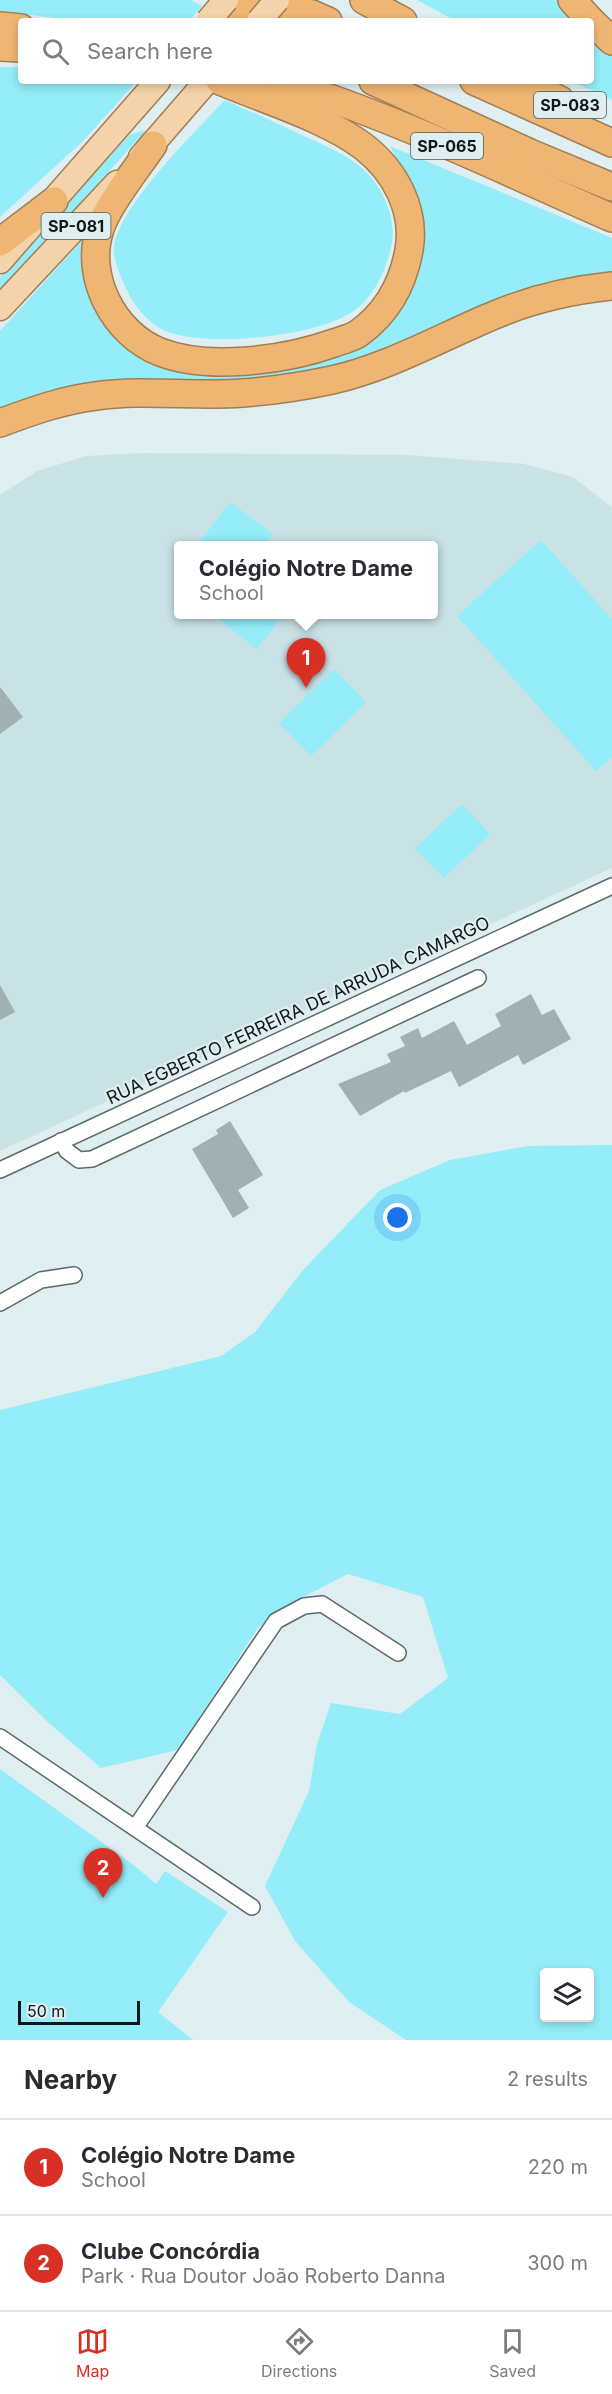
<!DOCTYPE html>
<html lang="en">
<head>
<meta charset="utf-8">
<style>
	:root { --surface:#fff; --page:#f2f2f3; --text:#2b2b33; --muted:#7c7c81; --line:#e1e1e2; --accent:#d93025 }
	body { margin:0; font-family:Inter,sans-serif; background:var(--page); color:var(--text) }
	.controls { position:absolute; right:18px; bottom:18px; display:grid; overflow:hidden; border-radius:6px; box-shadow:0 3px 9px #0003 }
	.controls button { width:54px; height:54px; display:grid; place-items:center; padding:0; border:0; border-bottom:2px solid var(--line); background:var(--surface); color:var(--text); font:30px sans-serif }
	.scale { position:absolute; left:18px; bottom:15px; width:122px; box-sizing:border-box; padding-left:6px; border:3px solid #111718; border-top:0; font-size:16px; line-height:21px; white-space:nowrap; color:#111718; -webkit-text-stroke:4px #dfeff1; paint-order:stroke }
	.you { position:absolute; left:398px; top:1218px; width:21px; height:21px; margin:-15px; border:4px solid #fff; border-radius:50%; background:#1a73e8; box-shadow:0 0 0 9px #1a73e833 }
	.badge { display:grid; place-items:center; width:39px; height:39px; border-radius:50%; background:var(--accent); color:#fff; font-size:20px; font-weight:700 }
	.pin { position:absolute; translate:-50% -50px; filter:drop-shadow(0 2px 3px #0008) }
	.pin::after { content:''; position:absolute; top:32px; width:21px; height:18px; background:inherit; clip-path:polygon(0 0,100% 0,50% 100%) }
	.popup { position:absolute; left:174px; top:541px; width:264px; height:78px; box-sizing:border-box; display:grid; place-content:center; border-radius:6px; background:var(--surface); filter:drop-shadow(0 2px 4px #0005); font-size:20px; white-space:nowrap; color:var(--muted) }
	.popup b { font-size:22px; color:var(--text) }
	.popup::after { content:''; position:absolute; left:50%; top:100%; margin-left:-12px; border:12px solid transparent; border-top-color:var(--surface) }
	.list { margin:0; padding:0; list-style:none }
	h2 { display:flex; justify-content:space-between; align-items:center; height:78px; margin:0; padding:0 24px; font-size:26px }
	h2 small { font-size:20px; font-weight:400; color:var(--muted) }
	.list li { display:grid; grid-template-columns:39px 1fr auto; gap:18px; align-items:center; box-sizing:border-box; height:96px; padding:0 24px; border-top:2px solid var(--line) }
	.list b { display:block; font-size:22px; white-space:nowrap }
	.list p { margin:0; font-size:20px; white-space:nowrap; color:var(--muted) }
	.list em { font-size:20px; font-style:normal; color:var(--muted) }
	.icon { flex:none; width:33px; height:33px; fill:none; stroke:currentColor; stroke-width:2; stroke-linecap:round; stroke-linejoin:round }
	.map { position:relative; flex:none; width:612px; height:2040px; overflow:hidden }
	.search { position:absolute; background:var(--surface); box-shadow:0 3px 9px #0003; left:18px; right:18px; top:18px; height:66px; display:flex; align-items:center; gap:15px; box-sizing:border-box; padding:0 21px; border-radius:6px; color:var(--muted); font-size:22px }
	.sheet { height:270px; background:var(--surface) }
	nav { display:flex; justify-content:space-around; align-items:center; box-sizing:border-box; height:84px; border-top:2px solid var(--line); background:var(--surface); font-size:16px; color:var(--muted) }
	nav a { display:grid; justify-items:center; gap:3px }
	nav .on { color:var(--accent) }
	.map>svg:first-child { display:block }
	.built { fill:#c9e2e6; fill-rule:evenodd }
	.green { fill:#94edf9; fill-rule:evenodd }
	.building { fill:#a1b0b2 }
	.lines { fill:none; stroke-linecap:round; stroke-linejoin:round }
	.street-casing { stroke:#5c696b; stroke-width:18 }
	.primary-casing { stroke:#a17e53; stroke-width:27 }
	.highway-casing { stroke:#a17e53; stroke-width:30 }
	.street { stroke:#fff; stroke-width:15 }
	.primary { stroke:#f5d3ab; stroke-width:24 }
	.highway { stroke:#eeb573; stroke-width:27 }
	.primary-bridge-casing { stroke:#a17e53; stroke-width:27; stroke-linecap:butt }
	.primary-bridge { stroke:#f5d3ab; stroke-width:24 }
	.labels { text-anchor:middle; dominant-baseline:central; stroke-width:4.5; stroke-linejoin:round; paint-order:stroke }
	.shield { fill:#dfeff1; stroke:#4f5859; stroke-width:1.5 }
	.shield-label { font-size:16px; font-weight:bold; fill:#111718 }
	.street-label { font-size:18px; fill:#111718; stroke:#dfeff1 }
</style>
</head>
<body>
<div class="map">
<svg width="612" height="2040" viewBox="0 0 612 2040">
	<rect width="100%" height="100%" fill="#dfeff1"/>
	<path class="built" d="M144,453l263,2 117,9 49,13 36,28 3,2v361l-612,283v-656l37,-24 49,-15zM178,546h256v68h-256z"/>
	<g class="green">
		<path d="M0,0h191l11,6 -13,15h-110l-79,-10z"/>
		<path d="M417,0h144l17,21h-122z"/>
		<path d="M591,33l21,18v49l-40,-19h19z"/>
		<path d="M0,67h21v14h116l-54,60 -83,76z"/>
		<path d="M225,100c27,12 55,25 83,38 18,8 39,17 55,31 20,18 35,51 28,78 -5,22 -14,43 -31,59 -32,31 -157,43 -197,24 -19,-10 -32,-29 -40,-48 -4,-10 -10,-24 -9,-35 5,-41 81,-115 111,-147z"/>
		<path d="M146,130l-146,163v-16l129,-142z"/>
		<path d="M390,146l222,92v41l-302,96 -310,37v-81l88,-97c-2,9 -7,21 -6,31 2,30 34,83 64,94 14,5 55,6 72,7 17,2 37,6 54,5 79,-8 166,-59 149,-150 -5,-28 -19,-51 -31,-75z"/>
		<path d="M230,502l43,32 -9,11h-67z"/>
		<path d="M541,540l71,79v138l-16,14 -139,-155z"/>
		<path d="M221,615v-1l62,1 -26,34 -39,-30z"/>
		<path d="M334,669l32,33 -55,54 -32,-33z"/>
		<path d="M462,804l28,30 -46,44 -29,-30z"/>
		<path d="M612,1145v895h-206l-57,-38 -54,-61 -30,-55 44,-95 8,-47 14,-41 69,11 48,-36 -25,-81 -75,-23 -47,24 -43,30 -80,122 -77,18 -51,-44 -50,-49v-265l221,-54 34,-24 48,-62 77,-80 70,-30 78,-14zM544,1972h46v46h-46z"/>
		<path d="M0,1769l135,97 21,18 9,-13 63,41 -70,100 35,28h-193z"/>
	</g>
	<g class="building">
		<path d="M0,687l23,30 -23,17z"/>
		<path d="M0,985l15,27 -15,8z"/>
		<path d="M531,994l11,21 12,-6 17,30 -48,26 -5,-10 -59,32 -8,-16 -46,22 -1,-2 -44,25 -22,-32 53,-22 -4,-8 18,-8 -5,-9 18,-9 4,10 32,-17 13,24 34,-19 -6,-12z"/>
		<path d="M230,1121l33,54 -25,15 11,18 -16,10 -41,-69 26,-15 -2,-4z"/>
	</g>
	<g class="lines">
		<defs>
			<g id="street">
				<path d="M61,1141l6,10 12,9 13,-1 386,-181"/>
				<path d="M0,1170l612,-284"/>
				<path d="M0,1303l41,-23 33,-5"/>
				<path d="M0,1737l252,170"/>
				<path d="M135,1828l141,-207 28,-15 18,-2 76,49"/>
			</g>
			<g id="primary">
				<path d="M141,157l66,-76"/>
				<path d="M0,261l158,-180"/>
				<path d="M0,308l117,-125"/>
			</g>
			<g id="highway">
				<path d="M223,0l33,21"/>
				<path d="M257,0l55,14 16,7"/>
				<path d="M364,0l39,21"/>
				<path d="M572,0l19,21"/>
				<path d="M591,21l21,20"/>
				<path d="M0,26l21,2"/>
				<path d="M0,47l21,1"/>
				<path d="M278,81c115,35 224,89 334,137"/>
				<path d="M373,81l157,72 82,34"/>
				<path d="M474,81l138,62"/>
				<path d="M521,81l39,19"/>
				<path d="M153,145c-15,22 -46,61 -53,84 -16,48 14,105 60,123 49,19 126,8 174,-9 8,-3 18,-5 25,-10 29,-21 44,-49 50,-83 7,-40 -14,-79 -45,-103 -36,-28 -101,-48 -144,-66"/>
				<path d="M0,242l54,-41"/>
				<path d="M0,423c32,-12 63,-23 96,-27 49,-7 98,1 146,-3 28,-2 62,-7 90,-13 58,-13 111,-44 165,-66 36,-15 76,-24 115,-28"/>
			</g>
		</defs>
		<use href="#street" class="street-casing"/>
		<use href="#primary" class="primary-casing"/>
		<use href="#highway" class="highway-casing"/>
		<use href="#street" class="street"/>
		<use href="#primary" class="primary"/>
		<use href="#highway" class="highway"/>
		<defs>
			<g id="primary-bridge">
				<path d="M208,21l18,-21"/>
				<path d="M259,21l18,-21"/>
			</g>
		</defs>
		<use href="#primary-bridge" class="primary-bridge-casing"/>
		<use href="#primary-bridge" class="primary-bridge"/>
	</g>
	<g class="labels">
		<g class="shield">
			<rect x="534" y="92" width="72" height="26" rx="4.5"/>
			<rect x="411" y="133" width="72" height="26" rx="4.5"/>
			<rect x="41.5" y="213" width="69" height="26" rx="4.5"/>
		</g>
		<g class="shield-label">
			<text x="570" y="105">SP-083</text>
			<text x="447" y="146">SP-065</text>
			<text x="76" y="226">SP-081</text>
		</g>
		<g class="street-label">
			<text transform="translate(298 1010) rotate(-25)">RUA EGBERTO FERREIRA DE ARRUDA CAMARGO</text>
		</g>
	</g>
</svg>
<div class="controls">
<button><svg class="icon" aria-label="layers" viewBox="0 0 24 24"><path d="M12 4l9 5-9 5-9-5zM3 14l9 5 9-5"/></svg></button>
</div>
<div class="scale">50 m</div>
<div class="you"></div>
<div class="pin badge" style="left:306px;top:688px">1</div>
<div class="popup"><b>Colégio Notre Dame</b>School</div>
<div class="pin badge" style="left:103px;top:1898px">2</div>
<div class="search"><svg class="icon" aria-label="search" viewBox="0 0 24 24"><circle cx="10" cy="10" r="6"/><path d="M15 15l6 6"/></svg>Search here</div>
</div>
<section class="sheet">
<h2>Nearby<small>2 results</small></h2>
<ul class="list">
<li><span class="badge">1</span><div><b>Colégio Notre Dame</b><p>School</p></div><em>220 m</em></li>
<li><span class="badge">2</span><div><b>Clube Concórdia</b><p>Park · Rua Doutor João Roberto Danna</p></div><em>300 m</em></li>
</ul>
</section>
<nav>
<a class="on"><svg class="icon" aria-label="map" viewBox="0 0 24 24"><path d="M3 6l6-2 6 2 6-2v14l-6 2-6-2-6 2zM9 4v14M15 6v14"/></svg>Map</a>
<a><svg class="icon" aria-label="directions" viewBox="0 0 24 24"><path d="M12 3l9 9-9 9-9-9zM9 14v-3h6M13 9l2 2-2 2"/></svg>Directions</a>
<a><svg class="icon" aria-label="saved" viewBox="0 0 24 24"><path d="M7 4h10v16l-5-4-5 4z"/></svg>Saved</a>
</nav>
</body>
</html>
